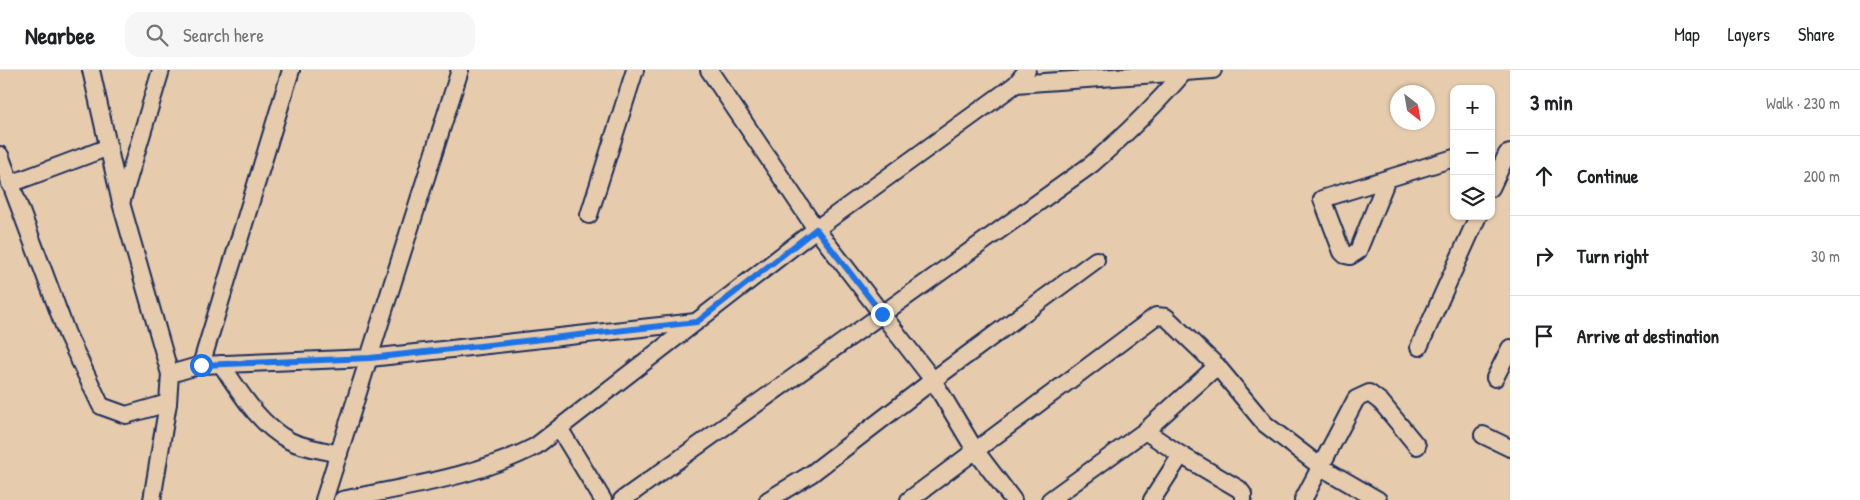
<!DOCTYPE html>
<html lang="en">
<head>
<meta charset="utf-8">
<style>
	:root { --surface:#fff; --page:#f6f6f6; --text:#202124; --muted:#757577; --line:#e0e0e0 }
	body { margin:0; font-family:"Patrick Hand",sans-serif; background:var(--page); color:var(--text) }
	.controls { position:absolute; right:15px; top:15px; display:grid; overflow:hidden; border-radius:10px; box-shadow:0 1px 4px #0004 }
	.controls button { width:45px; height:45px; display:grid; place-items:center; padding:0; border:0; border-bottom:1px solid var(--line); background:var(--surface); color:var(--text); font:25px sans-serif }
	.compass { position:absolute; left:1390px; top:15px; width:45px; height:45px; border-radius:50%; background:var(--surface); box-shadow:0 1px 4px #0004; rotate:149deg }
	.stop { position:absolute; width:15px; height:15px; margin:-11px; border:4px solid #1a73e8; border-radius:50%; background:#fff }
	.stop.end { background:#1a73e8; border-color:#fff; box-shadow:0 1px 5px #0008 }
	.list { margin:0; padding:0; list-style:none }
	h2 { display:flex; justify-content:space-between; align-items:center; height:65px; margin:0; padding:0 20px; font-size:21px }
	h2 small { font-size:16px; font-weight:400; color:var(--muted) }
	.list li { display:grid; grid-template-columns:32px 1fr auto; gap:15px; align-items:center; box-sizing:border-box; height:80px; padding:0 20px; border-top:1px solid var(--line) }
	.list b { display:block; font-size:19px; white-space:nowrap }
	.list em { font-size:16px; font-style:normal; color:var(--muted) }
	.icon { flex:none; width:28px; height:28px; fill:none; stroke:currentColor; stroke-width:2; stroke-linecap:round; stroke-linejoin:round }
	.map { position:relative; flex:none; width:1510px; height:430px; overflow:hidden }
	header { display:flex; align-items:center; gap:30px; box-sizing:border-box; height:70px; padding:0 25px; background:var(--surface); border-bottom:1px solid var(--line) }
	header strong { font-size:24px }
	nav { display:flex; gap:28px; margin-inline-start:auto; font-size:18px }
	.search { width:350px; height:45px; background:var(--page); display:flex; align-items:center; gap:12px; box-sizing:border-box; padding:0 18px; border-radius:15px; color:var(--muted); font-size:19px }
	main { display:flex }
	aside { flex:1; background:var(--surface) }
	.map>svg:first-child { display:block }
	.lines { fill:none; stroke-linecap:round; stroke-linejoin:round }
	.minor-casing { stroke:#1b2f5e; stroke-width:20 }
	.minor { stroke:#e6cbad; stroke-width:16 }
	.route { stroke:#1a73e8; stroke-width:6 }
</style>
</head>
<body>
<header>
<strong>Nearbee</strong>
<div class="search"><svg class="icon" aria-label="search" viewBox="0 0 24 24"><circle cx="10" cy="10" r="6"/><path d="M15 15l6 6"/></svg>Search here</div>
<nav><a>Map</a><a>Layers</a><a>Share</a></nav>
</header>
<main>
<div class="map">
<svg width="1510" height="430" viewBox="0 0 1510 430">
	<rect width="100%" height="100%" fill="#e6cbad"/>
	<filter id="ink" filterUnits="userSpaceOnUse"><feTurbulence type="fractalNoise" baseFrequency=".02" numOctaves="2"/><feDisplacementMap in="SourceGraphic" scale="10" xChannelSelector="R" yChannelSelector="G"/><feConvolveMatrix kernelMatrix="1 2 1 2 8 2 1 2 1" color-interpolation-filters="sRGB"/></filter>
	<g filter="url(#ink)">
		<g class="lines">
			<defs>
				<g id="minor">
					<path d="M91,0l30,133 49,171 -2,29 -16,97"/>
					<path d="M709,0l107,159 117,151 42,70 38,50"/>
					<path d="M1016,14l197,-14"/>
					<path d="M0,85l67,179 34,72 25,9 42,-12"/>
					<path d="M1387,109l-29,72 -8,5 -5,-1 -3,-3 -20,-53 132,-41"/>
					<path d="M10,114l99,-37"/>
					<path d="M1491,118l16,-34 3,-1"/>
					<path d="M122,130l39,-130"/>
					<path d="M589,145l46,-145"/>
					<path d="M1419,277l59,-131"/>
					<path d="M221,294c19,28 38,61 69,77 14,7 34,9 49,13"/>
					<path d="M201,295l90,-295"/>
					<path d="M170,304l31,-9 169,-7 326,-36"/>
					<path d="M1495,308l15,-30"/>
					<path d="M559,358l44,72"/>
					<path d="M1145,361l36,24 58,34 4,5v6"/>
					<path d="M1483,365l27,13"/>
					<path d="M324,430l136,-430"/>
					<path d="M342,430c65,-14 135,-23 194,-54l280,-217 200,-145 11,-14"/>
					<path d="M622,430l470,-336c33,-29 63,-58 92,-92"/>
					<path d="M768,430l43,-26 122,-94 163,-120"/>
					<path d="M909,430l247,-184 10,1 51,49 48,58 56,43 57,33"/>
					<path d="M1050,430l95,-69 72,-65"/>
					<path d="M1152,430l29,-45"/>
					<path d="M1303,430l53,-101 13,-6 12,9 36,44"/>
				</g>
			</defs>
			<use href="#minor" class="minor-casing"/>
			<use href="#minor" class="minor"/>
		</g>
	</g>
	<g class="lines" filter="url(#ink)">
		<path class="route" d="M201,295l169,-7 327,-36 119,-93 66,85"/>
	</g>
</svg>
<div class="controls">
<button>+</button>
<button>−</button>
<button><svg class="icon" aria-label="layers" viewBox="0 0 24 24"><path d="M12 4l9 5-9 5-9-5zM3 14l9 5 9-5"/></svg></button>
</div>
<svg class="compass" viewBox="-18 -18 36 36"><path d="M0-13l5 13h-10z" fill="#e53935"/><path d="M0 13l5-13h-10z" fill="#757577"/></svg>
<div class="stop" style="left:201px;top:295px"></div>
<div class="stop end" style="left:882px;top:244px"></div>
</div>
<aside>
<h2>3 min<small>Walk · 230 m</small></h2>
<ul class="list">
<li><svg class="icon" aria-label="ahead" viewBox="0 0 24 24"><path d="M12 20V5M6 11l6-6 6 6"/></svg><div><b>Continue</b></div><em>200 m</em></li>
<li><svg class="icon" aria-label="right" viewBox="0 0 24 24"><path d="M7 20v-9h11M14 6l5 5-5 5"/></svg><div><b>Turn right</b></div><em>30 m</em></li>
<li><svg class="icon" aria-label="arrive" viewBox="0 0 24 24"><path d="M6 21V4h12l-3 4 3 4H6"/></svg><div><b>Arrive at destination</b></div></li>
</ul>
</aside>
</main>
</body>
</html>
